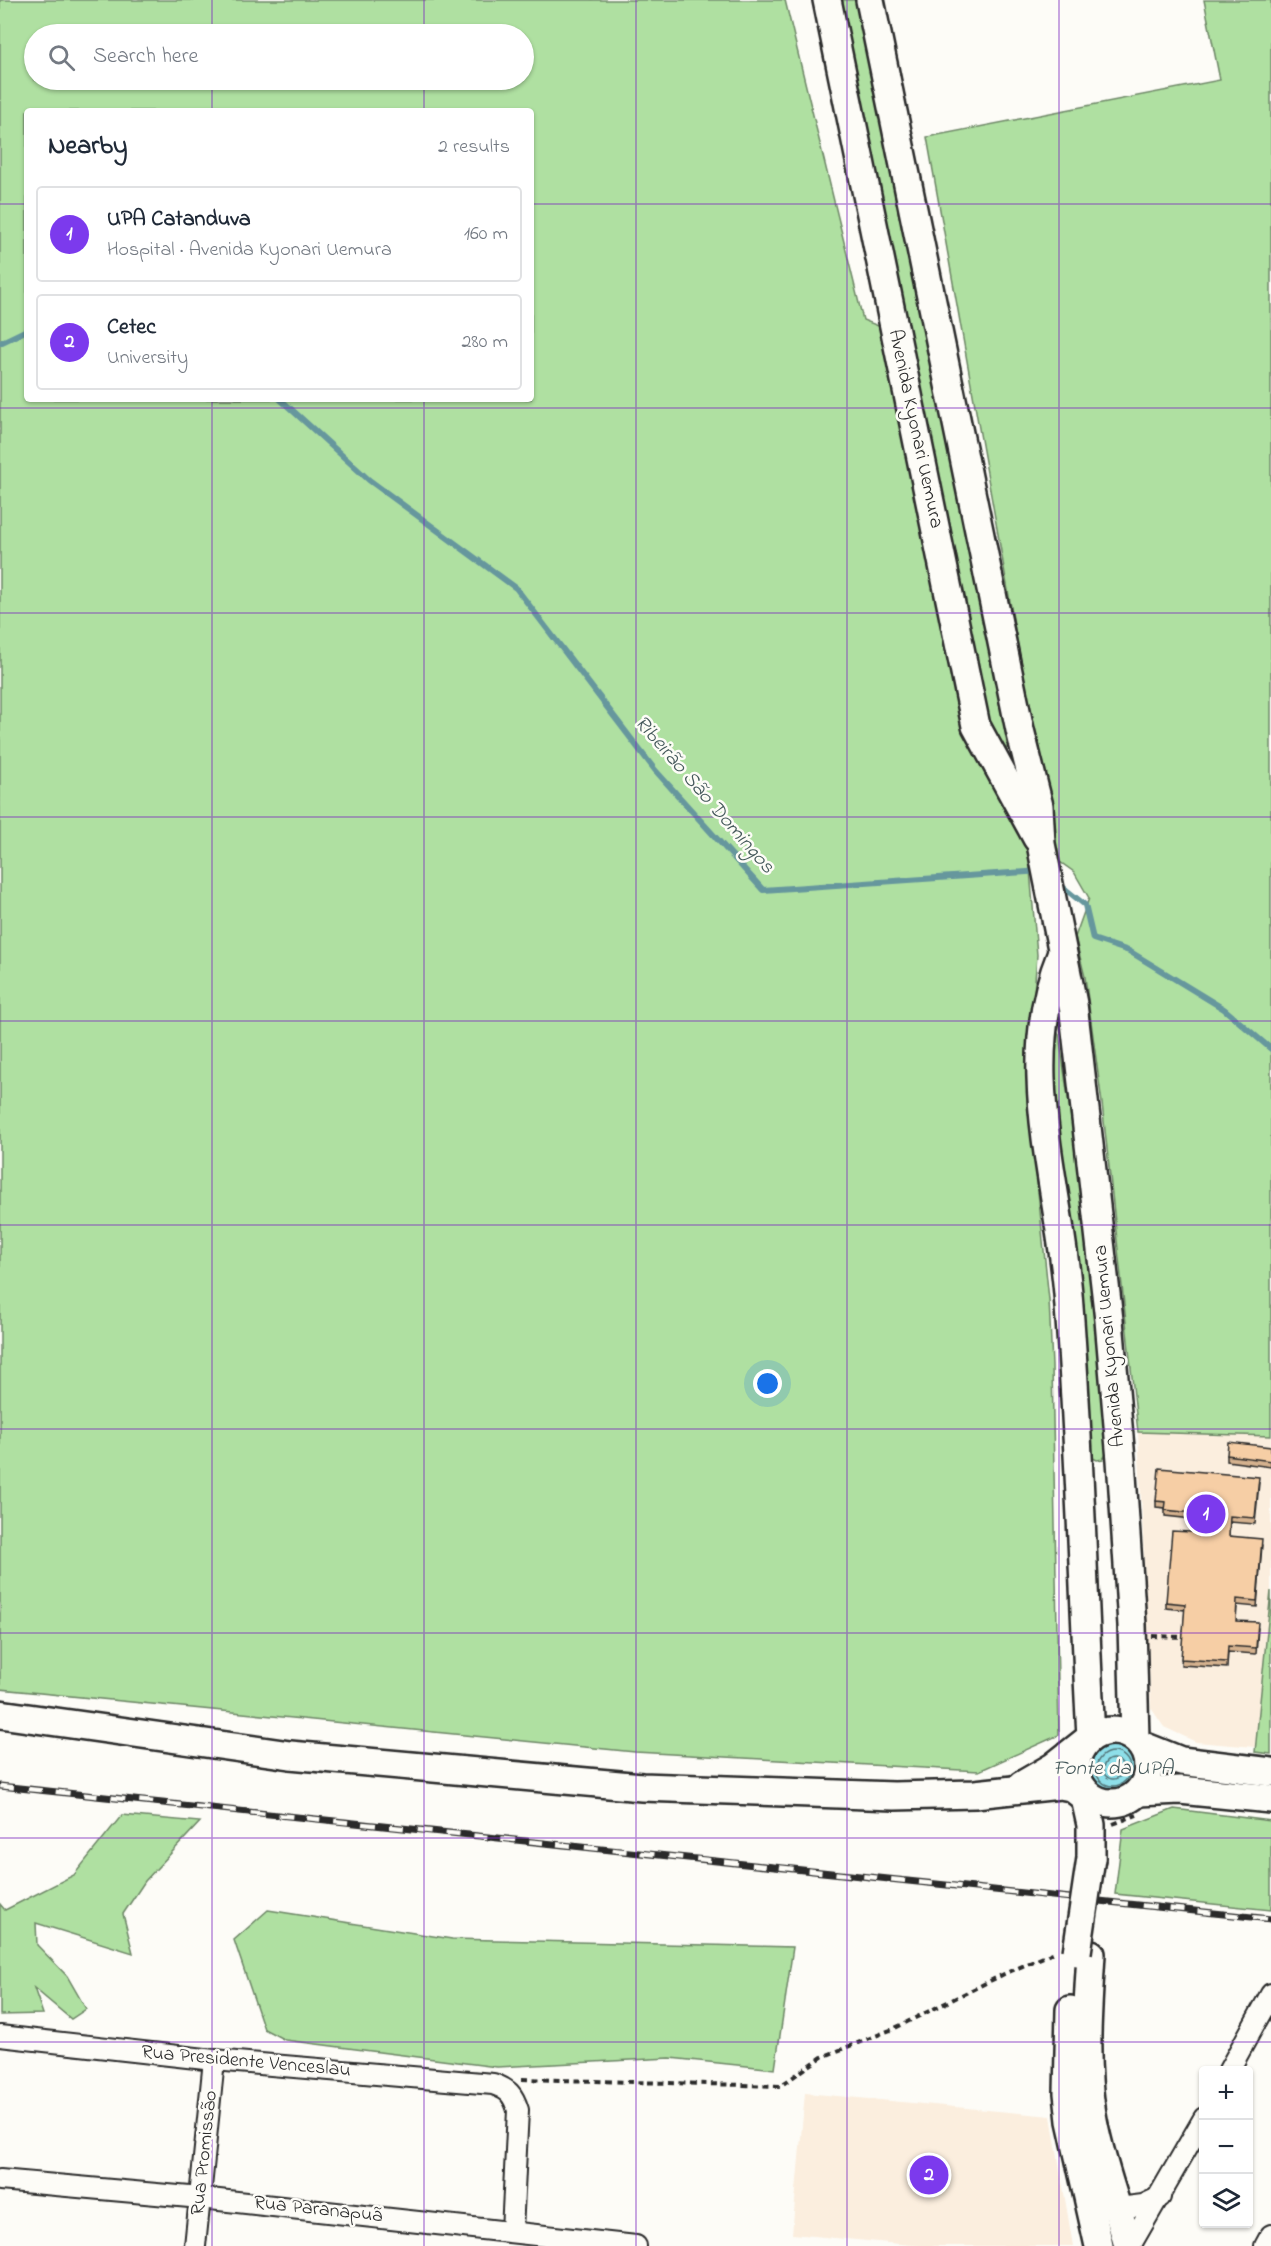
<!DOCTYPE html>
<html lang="en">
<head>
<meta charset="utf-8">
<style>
	:root { --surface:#fff; --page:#f2f2f3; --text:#1f2937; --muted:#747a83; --line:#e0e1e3; --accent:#7c3aed }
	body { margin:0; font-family:"Indie Flower",sans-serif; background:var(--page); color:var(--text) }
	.controls { position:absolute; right:18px; bottom:18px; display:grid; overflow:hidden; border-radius:6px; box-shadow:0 2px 4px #0004 }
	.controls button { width:54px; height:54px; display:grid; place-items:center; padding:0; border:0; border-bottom:2px solid var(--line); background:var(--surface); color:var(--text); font:30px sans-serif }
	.you { position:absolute; left:768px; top:1384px; width:21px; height:21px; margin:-15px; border:4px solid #fff; border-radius:50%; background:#1a73e8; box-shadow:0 0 0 9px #1a73e833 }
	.badge { display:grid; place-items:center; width:39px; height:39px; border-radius:50%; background:var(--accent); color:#fff; font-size:20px; font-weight:700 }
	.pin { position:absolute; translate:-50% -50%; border:3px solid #fff; box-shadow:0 2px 6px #0006 }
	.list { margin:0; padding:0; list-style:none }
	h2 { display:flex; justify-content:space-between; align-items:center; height:78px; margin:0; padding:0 24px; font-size:26px }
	h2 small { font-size:20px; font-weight:400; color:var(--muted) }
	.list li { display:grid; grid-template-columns:39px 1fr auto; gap:18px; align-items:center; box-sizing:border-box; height:96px; margin:0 12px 12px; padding:0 12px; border:2px solid var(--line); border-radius:6px }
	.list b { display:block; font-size:22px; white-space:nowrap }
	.list p { margin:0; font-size:20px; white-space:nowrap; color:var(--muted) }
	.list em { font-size:20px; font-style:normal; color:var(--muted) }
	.icon { flex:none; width:33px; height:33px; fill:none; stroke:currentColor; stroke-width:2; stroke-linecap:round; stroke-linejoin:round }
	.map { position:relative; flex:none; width:1271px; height:2246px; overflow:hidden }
	.search { position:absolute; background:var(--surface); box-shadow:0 2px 4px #0004; left:24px; top:24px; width:510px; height:66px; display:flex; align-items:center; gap:15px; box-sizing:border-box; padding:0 21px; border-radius:33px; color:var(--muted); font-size:22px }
	.panel { position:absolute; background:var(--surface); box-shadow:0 2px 4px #0004; left:24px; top:108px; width:510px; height:294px; border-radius:6px }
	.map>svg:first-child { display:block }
	.built { fill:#fbeede }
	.green { fill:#afe0a1; stroke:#6d8666; stroke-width:1.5; fill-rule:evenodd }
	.water { fill:#8edfe9; stroke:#66979d; stroke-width:1.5 }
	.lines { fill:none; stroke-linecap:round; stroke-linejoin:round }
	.shore { stroke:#537377; stroke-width:1.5 }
	.stream { stroke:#66979d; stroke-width:6 }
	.street-casing { stroke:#2b2b2b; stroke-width:24 }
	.secondary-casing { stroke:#2b2b2b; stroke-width:32 }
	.path { stroke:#2b2b2b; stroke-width:4; stroke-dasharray:6 4.5; stroke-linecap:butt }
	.street { stroke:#fdfcf7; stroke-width:20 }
	.secondary { stroke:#fdfcf7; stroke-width:27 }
	.rail-casing { stroke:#2b2b2b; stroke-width:7 }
	.rail { stroke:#fdfcf7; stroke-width:4.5; stroke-dasharray:14; stroke-linecap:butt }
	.secondary-bridge-casing { stroke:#2b2b2b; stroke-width:32; stroke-linecap:butt }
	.secondary-bridge { stroke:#fdfcf7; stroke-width:27 }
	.wall { fill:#d4b18e; stroke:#2b2b2b; stroke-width:1.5 }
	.building { fill:#f6cea5; stroke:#2b2b2b; stroke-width:1.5 }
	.grid { fill:none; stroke:#7b2cbf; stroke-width:1.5; stroke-opacity:0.55 }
	.labels { text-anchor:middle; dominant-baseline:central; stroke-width:5; stroke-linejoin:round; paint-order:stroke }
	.street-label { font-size:20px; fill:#2b2b2b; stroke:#fdfcf7 }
	.water-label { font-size:21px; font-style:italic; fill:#44585a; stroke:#fdfcf7 }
</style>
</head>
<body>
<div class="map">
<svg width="1271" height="2246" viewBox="0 0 1271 2246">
	<rect width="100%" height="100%" fill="#fdfcf7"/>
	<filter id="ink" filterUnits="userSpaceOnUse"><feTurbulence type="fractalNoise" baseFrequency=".0167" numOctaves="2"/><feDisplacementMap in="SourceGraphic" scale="12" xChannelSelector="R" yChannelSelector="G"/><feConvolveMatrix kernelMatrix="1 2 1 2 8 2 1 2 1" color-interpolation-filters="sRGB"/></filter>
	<g filter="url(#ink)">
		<g class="built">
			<path d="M1138,1432l133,4v155l-16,156 -59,-5 -32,-15 -13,-19z"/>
			<path d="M805,2093l246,23 22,130h-152l-129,-12z"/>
		</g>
		<g class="green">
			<path d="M0,0h785l78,320 18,7 84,409 63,110 9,109 -10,128 22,217 3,66 7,369 -80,36 -344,-19 -635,-63zM34,34h490v46h-490zM27,111h504v288h-504z"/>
			<path d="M837,0h22l147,729 1,22 -4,3 -17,-28z"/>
			<path d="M1204,0h67v1436l-133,-4 -36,-329 -17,-126 -10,-40 14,-39 -15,-26 -18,-13 -129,-722 293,-57z"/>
			<path d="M1054,1023l5,12 34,237 14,181 -4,6 -6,1 -6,-3 -43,-367z"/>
			<path d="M1271,1591v163l-16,-2z"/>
			<path d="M1174,1809l97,12v89l-156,-16 8,-65z"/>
			<path d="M122,1815l78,7 -55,59 -22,33 10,39 -97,-30 1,22 30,31 19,33 -15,10 -37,-31 9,26 -43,1v-111l5,6 69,-35z"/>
			<path d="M268,1910l184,29 341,8 -18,122 -105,-11 -173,9 -212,-27 -21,-11 -30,-89z"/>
		</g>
		<circle class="water" cx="1113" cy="1769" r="23"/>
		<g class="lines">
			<g class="shore">
				<circle cx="1113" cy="1769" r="17"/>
				<circle cx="1113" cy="1769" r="10"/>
			</g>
			<g class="stream">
				<path d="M0,343l27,-13"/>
				<path d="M280,399l89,81 147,108 139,182 108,120 278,-19"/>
				<path d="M1059,884l26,21 8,34 36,12 95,58 47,40"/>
			</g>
			<defs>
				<g id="street">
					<path d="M0,2036l214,24 279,24c15,5 20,10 25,26l-6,121"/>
					<path d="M1229,2070l42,-76"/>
					<path d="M0,2180l201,18 435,48"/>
					<path d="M1119,2208l24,-3 17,-8"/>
					<path d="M195,2246l19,-186"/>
					<path d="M1130,2246l74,-128"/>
					<path d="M1265,2246l6,-11"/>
				</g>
				<g id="secondary">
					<path d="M827,0l149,726 61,112"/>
					<path d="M870,0l150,730 19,76 2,38 32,160 36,316 12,140 11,165 3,114"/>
					<path d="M0,1714l290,41 352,32 252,9 81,-2 85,-9 11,2 14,11"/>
					<circle cx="1112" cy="1767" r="36"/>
					<path d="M1141,1745l40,16 90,11"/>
					<path d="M1022,1785l31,-18 38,-30c-8,-147 -11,-295 -23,-443 -9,-111 -52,-230 -7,-339"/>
					<path d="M1083,1789l8,36v33"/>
					<path d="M1139,1792l41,-2 91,9"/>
					<path d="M1091,1954c-3,53 -8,107 1,160 7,45 25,88 36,132"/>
					<path d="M1070,2010l-2,83 3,28 28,125"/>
				</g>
			</defs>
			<use href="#street" class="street-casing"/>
			<use href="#secondary" class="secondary-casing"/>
			<g class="path">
				<path d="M1152,1636l31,1"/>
				<path d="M1113,1824l24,-9"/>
				<path d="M522,2079l258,7 42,-29 71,-28 111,-55 51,-22"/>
			</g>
			<use href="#street" class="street"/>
			<use href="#secondary" class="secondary"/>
			<defs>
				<path id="rail" d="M0,1786l1271,133"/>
			</defs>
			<use href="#rail" class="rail-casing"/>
			<use href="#rail" class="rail"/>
			<defs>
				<path id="secondary-bridge" d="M1077,1952l14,-94"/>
			</defs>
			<use href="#secondary-bridge" class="secondary-bridge-casing"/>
			<use href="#secondary-bridge" class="secondary-bridge"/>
		</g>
		<g class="wall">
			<path d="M1271,1447v20l-44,-6v-6z"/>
			<path d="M1259,1483l-4,41 -25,-2 -1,14 33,9 -5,62 -20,-2 -1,16 22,7 -2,26 -28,-2 -1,16 -46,-3 4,-55 -19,-2v-6l25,-70 1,-13 -27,-3v-8l-9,-1v-6z"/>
		</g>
		<g class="building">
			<path d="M1228,1442l43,5v14l-44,-6z"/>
			<path d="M1159,1468l100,9 -4,41 -25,-2 -1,20 33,3 -5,62 -20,-2 -1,22 22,1 -2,26 -28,-2 -1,16 -46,-3 4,-55 -19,-2 6,-71 19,1 2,-19 -28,-3 1,-8 -10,-1z"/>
		</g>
	</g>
	<path class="grid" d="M212,0v34M424,0v34M636,0v2246M847,0v2246M1059,0v2246M212,80v31M424,80v31M0,204h27M531,204h740M212,399v1847M424,399v1847M0,408h1271M0,613h1271M0,817h1271M0,1021h1271M0,1225h1271M0,1429h1271M0,1633h1271M0,1838h1271M0,2042h1271"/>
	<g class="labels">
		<g class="street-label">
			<text transform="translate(915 429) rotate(78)">Avenida Kyonari Uemura</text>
			<text transform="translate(1110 1346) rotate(-95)">Avenida Kyonari Uemura</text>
			<text transform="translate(246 2062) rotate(5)">Rua Presidente Venceslau</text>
			<text transform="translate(205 2153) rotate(-84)">Rua Promissão</text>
			<text transform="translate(318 2210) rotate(6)">Rua Paranapuã</text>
		</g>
		<g class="water-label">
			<text transform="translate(704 795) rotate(49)">Ribeirão São Domingos</text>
			<text x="1113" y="1769">Fonte da UPA</text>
		</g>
	</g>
</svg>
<div class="controls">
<button>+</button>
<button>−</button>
<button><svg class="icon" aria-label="layers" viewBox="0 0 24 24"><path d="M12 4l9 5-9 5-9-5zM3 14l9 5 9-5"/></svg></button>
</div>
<div class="you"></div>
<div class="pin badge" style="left:1206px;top:1514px">1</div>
<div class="pin badge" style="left:929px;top:2175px">2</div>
<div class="search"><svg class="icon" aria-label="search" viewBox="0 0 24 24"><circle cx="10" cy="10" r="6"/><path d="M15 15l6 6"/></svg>Search here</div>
<section class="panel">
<h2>Nearby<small>2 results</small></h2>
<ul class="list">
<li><span class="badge">1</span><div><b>UPA Catanduva</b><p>Hospital · Avenida Kyonari Uemura</p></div><em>160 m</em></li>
<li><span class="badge">2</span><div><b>Cetec</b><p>University</p></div><em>280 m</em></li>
</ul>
</section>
</div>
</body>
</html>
